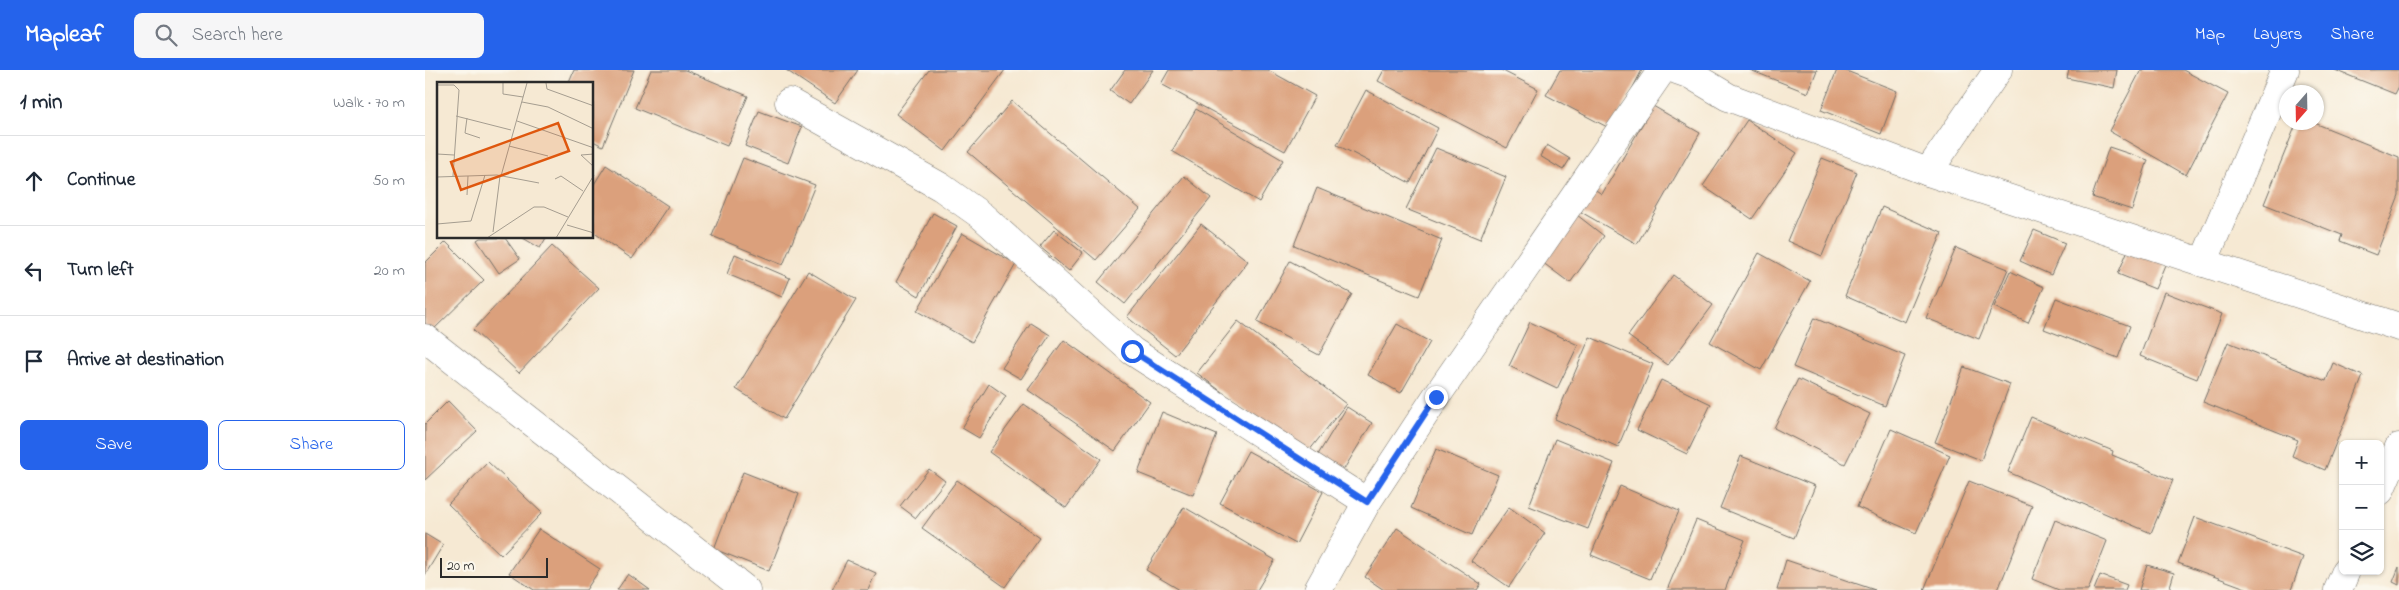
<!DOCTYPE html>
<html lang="en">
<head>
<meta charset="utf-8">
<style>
	:root { --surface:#fff; --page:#f6f6f7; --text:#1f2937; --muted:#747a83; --line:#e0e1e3; --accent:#2563eb }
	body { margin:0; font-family:"Indie Flower",sans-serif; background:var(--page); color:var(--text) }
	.controls { position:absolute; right:15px; bottom:15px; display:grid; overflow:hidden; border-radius:8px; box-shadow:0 1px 4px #0004 }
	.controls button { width:45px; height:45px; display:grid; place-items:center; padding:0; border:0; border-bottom:1px solid var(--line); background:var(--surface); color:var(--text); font:25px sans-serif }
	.compass { position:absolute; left:1854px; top:15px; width:45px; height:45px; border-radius:50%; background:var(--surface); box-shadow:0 1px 4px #0004; rotate:200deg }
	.scale { position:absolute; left:15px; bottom:12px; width:108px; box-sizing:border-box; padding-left:5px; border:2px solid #2b2b2b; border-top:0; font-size:14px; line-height:18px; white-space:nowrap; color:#2b2b2b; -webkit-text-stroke:4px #fbf7ec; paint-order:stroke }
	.stop { position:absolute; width:15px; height:15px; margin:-11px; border:4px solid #2563eb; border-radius:50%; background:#fff }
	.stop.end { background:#2563eb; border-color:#fff; box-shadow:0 1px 5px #0008 }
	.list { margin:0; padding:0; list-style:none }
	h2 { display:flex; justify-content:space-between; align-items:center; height:65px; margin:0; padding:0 20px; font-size:21px }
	h2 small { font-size:16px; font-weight:400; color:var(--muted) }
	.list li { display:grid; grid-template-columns:32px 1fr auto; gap:15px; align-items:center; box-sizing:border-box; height:90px; padding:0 20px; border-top:1px solid var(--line) }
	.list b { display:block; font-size:19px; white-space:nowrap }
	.list em { font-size:16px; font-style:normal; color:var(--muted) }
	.actions { display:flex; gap:10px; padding:15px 20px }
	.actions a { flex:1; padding:11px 0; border:1px solid var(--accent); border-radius:8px; text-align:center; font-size:18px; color:var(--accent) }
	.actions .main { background:var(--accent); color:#fff }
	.icon { flex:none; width:28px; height:28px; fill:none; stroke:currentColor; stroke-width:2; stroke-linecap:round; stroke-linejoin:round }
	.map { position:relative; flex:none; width:1974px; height:520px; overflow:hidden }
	header { display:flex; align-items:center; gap:30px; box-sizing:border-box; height:70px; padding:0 25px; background:var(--accent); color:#fff }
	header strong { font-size:24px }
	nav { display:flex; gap:28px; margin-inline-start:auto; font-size:18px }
	.search { width:350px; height:45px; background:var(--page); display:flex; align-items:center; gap:12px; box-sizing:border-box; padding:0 18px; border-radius:8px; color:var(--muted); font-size:19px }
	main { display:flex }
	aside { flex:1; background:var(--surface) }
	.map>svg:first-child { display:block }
	.building { fill:#dba07b }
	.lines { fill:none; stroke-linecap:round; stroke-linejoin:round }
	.minor-casing { stroke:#726e66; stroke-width:29 }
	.minor { stroke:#fff; stroke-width:28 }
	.route { stroke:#2563eb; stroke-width:6 }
	.inset-road { fill:none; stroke:#a59d90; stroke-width:1 }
	.view { fill:#df570e; fill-opacity:0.15; stroke:#df570e; stroke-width:2.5 }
	.inset-edge { fill:none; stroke:#2b2b2b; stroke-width:2.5 }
</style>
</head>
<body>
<header>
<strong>Mapleaf</strong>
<div class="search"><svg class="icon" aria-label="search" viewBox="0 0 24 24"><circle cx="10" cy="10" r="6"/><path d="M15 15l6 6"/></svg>Search here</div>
<nav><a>Map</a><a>Layers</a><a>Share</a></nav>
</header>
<main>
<aside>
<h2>1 min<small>Walk · 70 m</small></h2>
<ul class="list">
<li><svg class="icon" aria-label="ahead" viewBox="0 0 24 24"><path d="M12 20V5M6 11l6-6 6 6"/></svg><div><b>Continue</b></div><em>50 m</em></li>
<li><svg class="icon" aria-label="left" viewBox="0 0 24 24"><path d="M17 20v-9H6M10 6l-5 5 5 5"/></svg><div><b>Turn left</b></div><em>20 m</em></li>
<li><svg class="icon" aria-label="arrive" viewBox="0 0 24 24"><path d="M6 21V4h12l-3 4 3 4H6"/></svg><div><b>Arrive at destination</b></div></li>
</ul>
<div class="actions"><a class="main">Save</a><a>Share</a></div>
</aside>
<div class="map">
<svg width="1974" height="520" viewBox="0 0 1974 520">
	<rect width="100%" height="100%" fill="#fbf7ec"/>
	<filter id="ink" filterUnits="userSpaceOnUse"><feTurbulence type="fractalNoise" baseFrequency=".02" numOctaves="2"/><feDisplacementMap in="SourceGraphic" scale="10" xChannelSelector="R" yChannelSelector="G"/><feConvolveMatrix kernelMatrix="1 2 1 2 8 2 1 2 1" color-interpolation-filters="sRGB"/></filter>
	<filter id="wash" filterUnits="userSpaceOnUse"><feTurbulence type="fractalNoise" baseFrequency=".0096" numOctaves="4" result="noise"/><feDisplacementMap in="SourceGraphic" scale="20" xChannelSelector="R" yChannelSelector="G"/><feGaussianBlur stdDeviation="1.12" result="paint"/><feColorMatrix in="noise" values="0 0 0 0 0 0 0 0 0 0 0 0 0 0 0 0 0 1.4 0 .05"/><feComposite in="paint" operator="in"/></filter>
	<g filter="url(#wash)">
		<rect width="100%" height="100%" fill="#f6e9d3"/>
		<g id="blocks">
			<g class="building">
				<path d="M149,0h60l-31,76 -10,-5v-57h-25z"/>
				<path d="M226,0h34l63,26 -21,50 -92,-38z"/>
				<path d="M361,0h72l-23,33z"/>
				<path d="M504,0h76l-60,81 -49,-37z"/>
				<path d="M700,0h28l-24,34 -19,-13z"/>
				<path d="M744,0h99l47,26 -30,55 -124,-67z"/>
				<path d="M959,0h117l37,19 -31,59 -129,-67z"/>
				<path d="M1135,0h82l-31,59 -65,-34z"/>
				<path d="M1325,0h67l-9,23z"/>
				<path d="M1412,0h7l53,21 -16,43 -60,-24z"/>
				<path d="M1644,0h48l-3,18 -47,-10z"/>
				<path d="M1716,0h42l45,24 -42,81 -77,-44z"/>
				<path d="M1910,0h64v16l-4,8z"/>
				<path d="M941,20l72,38 -28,55 -73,-38z"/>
				<path d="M587,31l128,108 -44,51 -128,-108z"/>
				<path d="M1228,36l47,27 -63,111 -56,-32 13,-23 8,5z"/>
				<path d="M771,39l87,51 -24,42 -87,-51z"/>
				<path d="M334,41l43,16 -14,36 -43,-17z"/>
				<path d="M1322,50l50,33 -45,66 -49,-33z"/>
				<path d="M1872,52h15l87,35v39l-23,59 -36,-14 2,-6 -78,-31z"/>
				<path d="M1122,75l23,14 -7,11 -23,-14z"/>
				<path d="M1684,77l39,13 -16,50 -40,-13z"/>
				<path d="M1011,78l70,29 -26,62 -74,-30z"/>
				<path d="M318,88l72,27 -32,80 -71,-29z"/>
				<path d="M1397,88l35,14 -35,84 -35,-15z"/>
				<path d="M181,95l62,41 -36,53 -39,-27v-46z"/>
				<path d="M759,106l27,22 -86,106 -27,-22z"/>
				<path d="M892,118l125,52 -23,56 -125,-51z"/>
				<path d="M1457,137l60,26 -37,89 -60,-26z"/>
				<path d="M508,143l24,13 -38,70 -23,-14z"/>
				<path d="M1152,145l27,21 -34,47 -28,-21z"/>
				<path d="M776,154l47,37 -73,94 -48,-38z"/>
				<path d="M629,160l29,23 -14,18 -29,-24z"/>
				<path d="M1609,160l31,13 -14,32 -31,-14z"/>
				<path d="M537,163l54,31 -44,78 -55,-31z"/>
				<path d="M55,168h25l15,21 -21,14 -22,-33z"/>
				<path d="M98,168h23l-6,10z"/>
				<path d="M21,172l38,38 -55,54 -4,-4v-67z"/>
				<path d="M1705,175l37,15 -12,29 -37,-15z"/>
				<path d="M127,176l47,42 -80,85 -46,-43z"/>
				<path d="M1531,178l52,21 -29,70 -53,-21z"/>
				<path d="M1334,183l51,28 -49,89 -51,-28z"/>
				<path d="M310,184l55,24 -8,19 -55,-23z"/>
				<path d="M865,191l62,33 -33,61 -62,-33z"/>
				<path d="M383,201l48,29 -72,119 -48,-30z"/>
				<path d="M1585,201l34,16 -16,36 -34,-16z"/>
				<path d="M1248,205l40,30 -45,60 -40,-29z"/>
				<path d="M1739,222l58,22 -25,65 -57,-23z"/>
				<path d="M1631,228l74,28 -12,32 -74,-29z"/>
				<path d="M1389,248l91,38 -20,50 -92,-39z"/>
				<path d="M813,251l108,83 -41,52 -108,-83z"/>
				<path d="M1105,252l48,23 -21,44 -48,-23z"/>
				<path d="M606,253l19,12 -29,44 -19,-11z"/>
				<path d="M972,254l33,18 -29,51 -33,-18z"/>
				<path d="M1165,267l63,27 -35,83 -63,-28z"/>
				<path d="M639,270l86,62 -35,49 -87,-61z"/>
				<path d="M1803,272l98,39 7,-18 30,13 -38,94 -33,-14 6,-16 -95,-38z"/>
				<path d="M1539,297l46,17 -29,76 -46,-18z"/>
				<path d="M1373,309l72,35 -25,50 -71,-36z"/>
				<path d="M1236,310l50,24 -24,50 -50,-24z"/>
				<path d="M564,314l17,12 -27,42 -17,-10z"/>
				<path d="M23,331l29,30 -52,49v-56z"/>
				<path d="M599,334l77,55 -35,49 -77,-56z"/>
				<path d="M922,337l25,16 -31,51 -25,-16z"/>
				<path d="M737,342l55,23 -24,60 -55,-22z"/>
				<path d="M1606,347l82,34 -1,4 61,25 -22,53 -143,-61z"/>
				<path d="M1466,359l59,26 -34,78 -59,-26z"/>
				<path d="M1130,369l59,24 -26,66 -59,-23z"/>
				<path d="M1011,379l62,26 -26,60 -61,-27z"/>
				<path d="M823,381l75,41 -27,52 -76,-41z"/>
				<path d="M1316,386l74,30 -21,52 -74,-30z"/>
				<path d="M63,392l54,51 -41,42 -53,-51z"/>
				<path d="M504,399l16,12 -29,37 -16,-12z"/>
				<path d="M318,402l56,22 -30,77 -55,-22z"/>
				<path d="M532,410l83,58 -35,49 -83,-59z"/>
				<path d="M1544,411l63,25 -34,84h-74z"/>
				<path d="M1195,416l59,25 -29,68 -59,-24z"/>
				<path d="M759,437l91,53 -18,30h-77l-34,-20z"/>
				<path d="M1084,437l36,26 -36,54 -38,-26z"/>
				<path d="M1770,447l108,40 -12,33h-40l-73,-27z"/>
				<path d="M1271,450l49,20 -20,50h-58z"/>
				<path d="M1630,450l52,21 -19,49h-29l-27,-11z"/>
				<path d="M972,458l84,56 -4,6h-93l-19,-13z"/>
				<path d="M114,459l61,40 -14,21h-52l-25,-17z"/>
				<path d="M0,464l18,11 -18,30z"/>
				<path d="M422,490l29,13 -8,17h-36z"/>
				<path d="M1361,490l89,30h-98z"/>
				<path d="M1722,495l27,8 -5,17h-30z"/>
				<path d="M1974,497v18l-6,-3z"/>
				<path d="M203,504l22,16h-33z"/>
				<path d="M1675,505l27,10 -2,5h-31z"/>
			</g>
		</g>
	</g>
	<g filter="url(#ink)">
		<use href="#blocks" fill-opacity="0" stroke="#726e66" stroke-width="1"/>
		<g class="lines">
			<defs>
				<g id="minor">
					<path d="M1252,0l14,5 37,22 200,75 471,155"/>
					<path d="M364,32l152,85 41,29 150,135 235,151"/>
					<path d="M1503,102l70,-102"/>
					<path d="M1778,193l82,-193"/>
					<path d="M0,268l321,252"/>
					<path d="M1955,421l19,-44"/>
					<path d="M893,520l49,-88 69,-105 226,-327"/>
					<path d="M1913,520l8,-19"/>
				</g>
			</defs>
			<use href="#minor" class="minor-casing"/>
			<use href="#minor" class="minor"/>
		</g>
	</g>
	<g class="lines" filter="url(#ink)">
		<path class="route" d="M707,281l235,151 69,-105"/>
	</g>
	<g transform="translate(12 12)">
		<rect width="156" height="156" fill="#f6e9d3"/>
		<path class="inset-road" d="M66,1v11l20,3M109,1l1,6 47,17M0,3h17l5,5 -6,86M85,20l26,5 46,22M19,34l55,14M30,36l-2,15 15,5M80,39l77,27M72,64l39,10M0,72l17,1M157,72l-13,1 13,12M64,94l26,-93M0,95l60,-2 42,8M118,97l6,-3 22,15M30,113l1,-19M0,142l34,-3 14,-46M130,143l27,8M56,150l7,-56M50,156l47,-31h10l24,10M119,156l38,-63"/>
		<path class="view" d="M121,41l11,28 -108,39 -10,-28z"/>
		<rect width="156" height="156" class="inset-edge"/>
	</g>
</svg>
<div class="controls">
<button>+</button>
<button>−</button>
<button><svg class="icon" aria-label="layers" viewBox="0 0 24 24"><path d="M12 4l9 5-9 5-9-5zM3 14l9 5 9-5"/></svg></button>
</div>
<svg class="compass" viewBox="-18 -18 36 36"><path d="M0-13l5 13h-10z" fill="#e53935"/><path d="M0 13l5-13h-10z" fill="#747a83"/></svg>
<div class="scale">20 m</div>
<div class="stop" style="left:707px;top:281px"></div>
<div class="stop end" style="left:1011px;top:327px"></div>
</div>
</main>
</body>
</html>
